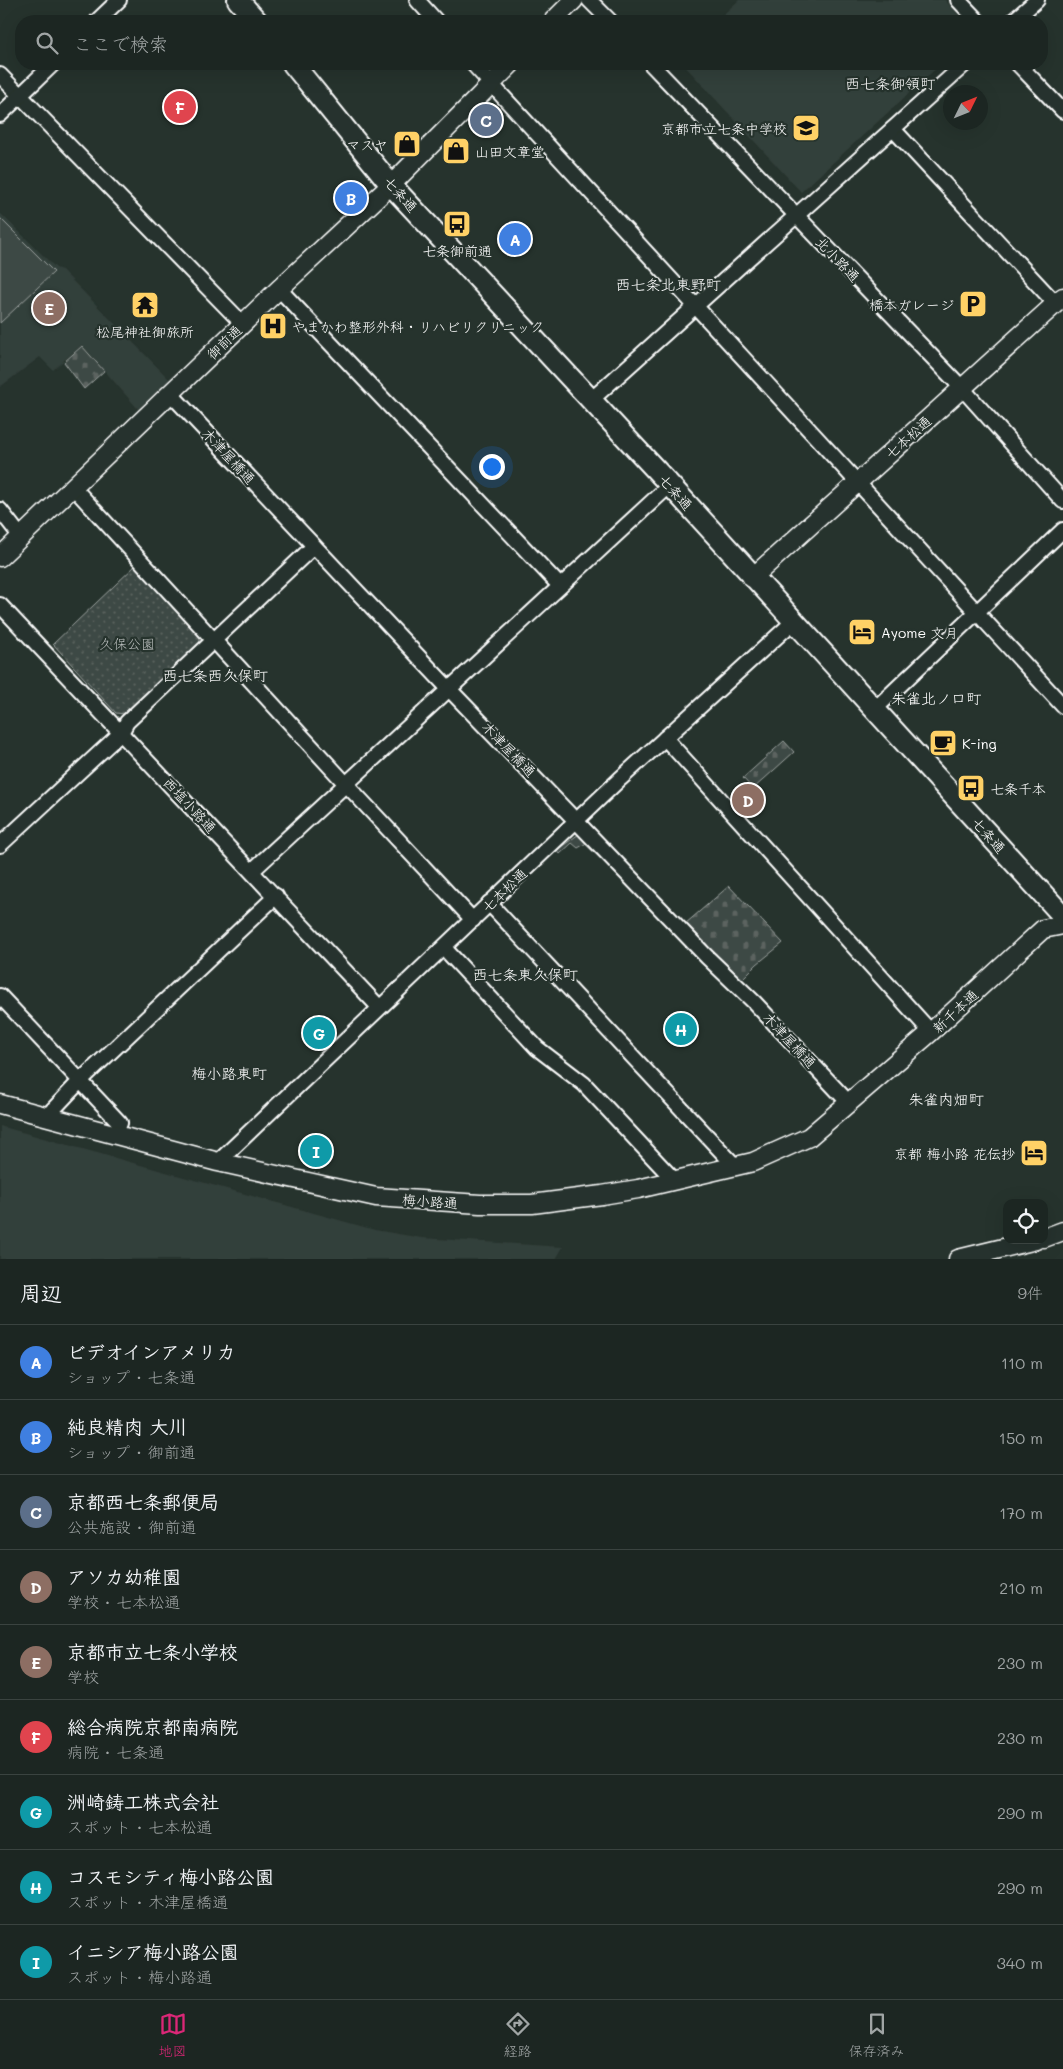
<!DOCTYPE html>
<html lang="ja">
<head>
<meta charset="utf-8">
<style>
	:root { --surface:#1c2622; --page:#252e2a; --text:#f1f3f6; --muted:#a0a5a5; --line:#3a4340; --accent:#db2777 }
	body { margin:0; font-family:Mali,"Klee One",sans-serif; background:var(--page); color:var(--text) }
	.controls { position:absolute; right:15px; bottom:15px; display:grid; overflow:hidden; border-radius:10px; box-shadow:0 5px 20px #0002 }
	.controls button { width:45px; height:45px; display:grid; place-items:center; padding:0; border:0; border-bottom:1px solid var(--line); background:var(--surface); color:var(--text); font:25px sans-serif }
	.compass { position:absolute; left:943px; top:85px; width:45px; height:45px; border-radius:50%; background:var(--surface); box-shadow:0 5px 20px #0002; rotate:47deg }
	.you { position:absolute; left:491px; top:466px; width:18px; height:18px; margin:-12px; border:4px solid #fff; border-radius:50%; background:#1a73e8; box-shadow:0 0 0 8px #1a73e833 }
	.badge { display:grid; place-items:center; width:32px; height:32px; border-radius:50%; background:var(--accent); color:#fff; font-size:16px; font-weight:700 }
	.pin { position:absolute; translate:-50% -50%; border:2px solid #fff; box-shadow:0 1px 5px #0006 }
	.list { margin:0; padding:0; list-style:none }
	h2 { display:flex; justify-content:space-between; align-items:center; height:65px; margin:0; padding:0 20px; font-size:21px }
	h2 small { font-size:16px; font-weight:400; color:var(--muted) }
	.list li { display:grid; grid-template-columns:32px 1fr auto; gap:15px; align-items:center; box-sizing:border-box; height:75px; padding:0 20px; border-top:1px solid var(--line) }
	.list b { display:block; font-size:19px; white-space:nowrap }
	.list p { margin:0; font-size:16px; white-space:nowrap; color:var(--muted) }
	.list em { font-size:16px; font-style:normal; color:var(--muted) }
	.icon { flex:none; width:28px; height:28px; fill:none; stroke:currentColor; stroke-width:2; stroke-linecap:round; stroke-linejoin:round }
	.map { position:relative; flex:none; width:1063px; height:1259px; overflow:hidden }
	.search { position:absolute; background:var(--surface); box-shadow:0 5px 20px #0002; left:15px; right:15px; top:15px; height:55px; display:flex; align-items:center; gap:12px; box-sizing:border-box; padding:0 18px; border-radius:20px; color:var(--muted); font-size:19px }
	.sheet { height:740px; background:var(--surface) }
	nav { display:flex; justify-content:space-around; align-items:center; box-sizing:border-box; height:70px; border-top:1px solid var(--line); background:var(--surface); font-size:14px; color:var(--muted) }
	nav a { display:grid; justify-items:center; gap:2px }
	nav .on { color:var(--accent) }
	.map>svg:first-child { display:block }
	.built { fill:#333f3a }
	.grass { fill:#3e4944; stroke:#9ea4a2 }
	.cemetery { fill:url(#cemetery-stones); stroke:#9ea4a2 }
	.park { fill:url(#park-dots); stroke:#9ea4a2 }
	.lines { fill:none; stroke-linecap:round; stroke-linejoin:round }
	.minor-casing { stroke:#fff; stroke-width:18 }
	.tertiary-casing { stroke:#fff; stroke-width:21 }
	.secondary-casing { stroke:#fff; stroke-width:24 }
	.minor { stroke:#26332d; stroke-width:14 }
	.tertiary { stroke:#26332d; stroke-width:18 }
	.secondary { stroke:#26332d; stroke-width:20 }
	.labels { text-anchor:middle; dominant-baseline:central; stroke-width:4.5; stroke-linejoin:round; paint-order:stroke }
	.poi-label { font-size:14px; fill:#fff; stroke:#26332d; text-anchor:start }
	.street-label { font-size:14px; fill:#fff; stroke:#26332d }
	.park-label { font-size:14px; fill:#bbbfbe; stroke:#26332d }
	.neighbourhood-label { font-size:15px; fill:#fff; stroke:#26332d }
</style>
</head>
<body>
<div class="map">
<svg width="1063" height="1259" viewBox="0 0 1063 1259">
	<defs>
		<pattern id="cemetery-stones" width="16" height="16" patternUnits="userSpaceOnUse" patternTransform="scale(1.25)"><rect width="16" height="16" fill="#3e4944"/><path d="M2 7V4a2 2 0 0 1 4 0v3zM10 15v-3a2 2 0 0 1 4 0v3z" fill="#5b6460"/></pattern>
		<pattern id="park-dots" width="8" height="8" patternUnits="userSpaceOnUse" patternTransform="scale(1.25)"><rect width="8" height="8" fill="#3e4944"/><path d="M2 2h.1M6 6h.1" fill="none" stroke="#5b6460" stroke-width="1.8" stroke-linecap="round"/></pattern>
	</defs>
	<rect width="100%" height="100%" fill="#26332d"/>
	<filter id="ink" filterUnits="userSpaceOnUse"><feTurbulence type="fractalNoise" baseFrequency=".02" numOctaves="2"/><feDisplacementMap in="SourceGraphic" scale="10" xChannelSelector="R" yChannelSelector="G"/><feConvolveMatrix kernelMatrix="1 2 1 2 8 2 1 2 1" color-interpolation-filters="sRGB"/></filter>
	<g filter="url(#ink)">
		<g class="built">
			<path d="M739,0h206l19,21h-248z"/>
			<path d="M683,64h258l-140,128z"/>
			<path d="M0,213l56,55 6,2 108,110 -32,29 -56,-64 -29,25 -13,-13 -40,30z"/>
			<path d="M0,1126l375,104 47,8 141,9 -7,12h-556z"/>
		</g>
		<g class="grass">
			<path d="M0,218l54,54 -54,51z"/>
			<path d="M579,834l24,23 -2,2 -16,-15 -7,4 -6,-5 -12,11 -3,-4z"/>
		</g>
		<g class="cemetery">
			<path d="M82,346l22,25 -20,18 -20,-27z"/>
			<path d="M784,741l10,11 -41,37 -10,-11z"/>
			<path d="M729,886l54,57 -26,21 -17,17 -55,-57z"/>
		</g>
		<path class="park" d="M136,565l64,71v8l-76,70 -8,-1 -63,-69z"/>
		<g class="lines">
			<defs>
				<g id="minor">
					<path d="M417,0l19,21"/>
					<path d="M589,0l21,21"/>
					<path d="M958,0l20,21"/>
					<path d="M97,21l22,-21"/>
					<path d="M1013,21l24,-21"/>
					<path d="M473,64l590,642"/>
					<path d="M651,64l311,324 101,113"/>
					<path d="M1018,64l45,47"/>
					<path d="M0,75l243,249"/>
					<path d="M0,115l53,-51"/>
					<path d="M893,129l163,175"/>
					<path d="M279,289l281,297"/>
					<path d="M170,393l279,296 258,268 47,45 95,101"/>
					<path d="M591,400l374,-336"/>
					<path d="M73,487l273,297 127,136"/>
					<path d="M0,510l21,27"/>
					<path d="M0,605l379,402"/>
					<path d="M874,710l189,-180"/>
					<path d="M665,738l266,294"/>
					<path d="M0,845l121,-112 6,-11 187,-176"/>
					<path d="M253,870l417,-385"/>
					<path d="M489,903l247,264"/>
					<path d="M444,948l93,100 47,36 90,96"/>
					<path d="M0,996l120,127 -5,12"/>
					<path d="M47,1116l33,-35 196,-185"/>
					<path d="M218,1162l402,-383 173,-157"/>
				</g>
				<g id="tertiary">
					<path d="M553,21l21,-21"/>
					<path d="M0,557l279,-268 112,-104 120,-121"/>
					<path d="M752,578l311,-281"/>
					<path d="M0,1104l218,58 158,35 104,7h52l70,-9 36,-6 115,-27 56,-25 122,-105 112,-103 20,-4"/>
					<path d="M1044,1238l19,-7"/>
					<path d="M958,1259l78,-19"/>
				</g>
				<g id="secondary">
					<path d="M238,0l19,21"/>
					<path d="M293,64l98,121 279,300 393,431"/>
				</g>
			</defs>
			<use href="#minor" class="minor-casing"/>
			<use href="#tertiary" class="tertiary-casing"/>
			<use href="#secondary" class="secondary-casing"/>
			<use href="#minor" class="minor"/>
			<use href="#tertiary" class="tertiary"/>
			<use href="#secondary" class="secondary"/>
		</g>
	</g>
	<defs>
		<symbol id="school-square" viewBox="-11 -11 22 22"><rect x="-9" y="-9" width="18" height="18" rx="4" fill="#ffd166" stroke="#26332d"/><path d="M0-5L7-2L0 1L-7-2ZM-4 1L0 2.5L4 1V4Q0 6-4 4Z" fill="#111"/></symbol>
		<symbol id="shop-square" viewBox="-11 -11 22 22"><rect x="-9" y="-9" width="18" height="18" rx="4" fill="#ffd166" stroke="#26332d"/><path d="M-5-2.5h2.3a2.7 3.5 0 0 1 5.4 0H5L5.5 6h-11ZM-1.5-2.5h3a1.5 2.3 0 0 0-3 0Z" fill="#111"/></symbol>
		<symbol id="bus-square" viewBox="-11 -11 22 22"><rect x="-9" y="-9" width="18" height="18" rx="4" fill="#ffd166" stroke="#26332d"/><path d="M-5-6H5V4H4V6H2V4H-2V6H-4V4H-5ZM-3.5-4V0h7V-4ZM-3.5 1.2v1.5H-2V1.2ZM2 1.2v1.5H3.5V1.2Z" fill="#111"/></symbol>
		<symbol id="parking-square" viewBox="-11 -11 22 22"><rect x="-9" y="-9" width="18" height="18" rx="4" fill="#ffd166" stroke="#26332d"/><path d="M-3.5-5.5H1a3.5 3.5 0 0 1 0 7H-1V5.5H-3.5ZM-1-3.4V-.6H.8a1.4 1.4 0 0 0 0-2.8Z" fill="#111"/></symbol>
		<symbol id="temple-square" viewBox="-11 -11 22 22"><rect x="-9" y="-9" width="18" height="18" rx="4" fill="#ffd166" stroke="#26332d"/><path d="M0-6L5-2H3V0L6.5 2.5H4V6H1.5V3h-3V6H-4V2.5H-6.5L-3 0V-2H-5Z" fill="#111"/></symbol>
		<symbol id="hospital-square" viewBox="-11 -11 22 22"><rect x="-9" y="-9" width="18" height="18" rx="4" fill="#ffd166" stroke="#26332d"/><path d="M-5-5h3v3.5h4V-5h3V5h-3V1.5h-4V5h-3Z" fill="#111"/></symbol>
		<symbol id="hotel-square" viewBox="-11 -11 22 22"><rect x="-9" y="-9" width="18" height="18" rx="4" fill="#ffd166" stroke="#26332d"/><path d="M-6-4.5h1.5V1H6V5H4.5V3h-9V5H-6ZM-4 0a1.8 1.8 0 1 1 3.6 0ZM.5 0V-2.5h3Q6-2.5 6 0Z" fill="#111"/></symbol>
		<symbol id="cafe-square" viewBox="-11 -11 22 22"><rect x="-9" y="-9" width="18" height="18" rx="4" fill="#ffd166" stroke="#26332d"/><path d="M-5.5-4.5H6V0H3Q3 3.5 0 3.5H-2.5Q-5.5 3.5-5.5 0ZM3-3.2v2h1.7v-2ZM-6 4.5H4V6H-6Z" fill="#111"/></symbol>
	</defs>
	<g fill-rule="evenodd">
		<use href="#school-square" x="790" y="112" width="32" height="32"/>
		<use href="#shop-square" x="391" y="128" width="32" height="32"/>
		<use href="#shop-square" x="440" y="135" width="32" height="32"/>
		<use href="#bus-square" x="441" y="208" width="32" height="32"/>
		<use href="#parking-square" x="957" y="288" width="32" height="32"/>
		<use href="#temple-square" x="129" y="289" width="32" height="32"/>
		<use href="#hospital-square" x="257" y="310" width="32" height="32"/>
		<use href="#hotel-square" x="846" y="616" width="32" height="32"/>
		<use href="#cafe-square" x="927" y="727" width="32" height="32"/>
		<use href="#bus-square" x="955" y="772" width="32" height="32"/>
		<use href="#hotel-square" x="1018" y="1137" width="32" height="32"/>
	</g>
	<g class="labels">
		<g class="poi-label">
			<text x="787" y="128" text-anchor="end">京都市立七条中学校</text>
			<text x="388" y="144" text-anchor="end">マスヤ</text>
			<text x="475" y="151">山田文章堂</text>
			<text x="457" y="250" text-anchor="middle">七条御前通</text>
			<text x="954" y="304" text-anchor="end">橋本ガレージ</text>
			<text x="292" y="326">やまかわ整形外科・リハビリクリニック</text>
			<text x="145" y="331" text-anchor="middle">松尾神社御旅所</text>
			<text x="881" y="632">Ayome 文月</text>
			<text x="962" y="743">K-ing</text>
			<text x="990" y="788">七条千本</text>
			<text x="1015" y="1153" text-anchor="end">京都 梅小路 花伝抄</text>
		</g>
		<g class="street-label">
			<text transform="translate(401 194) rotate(48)">七条通</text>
			<text transform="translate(838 259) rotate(46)">北小路通</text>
			<text transform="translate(224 342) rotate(-44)">御前通</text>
			<text transform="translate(908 437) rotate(-42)">七本松通</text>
			<text transform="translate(229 456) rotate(47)">木津屋橋通</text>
			<text transform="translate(676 492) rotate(48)">七条通</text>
			<text transform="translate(509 749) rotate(46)">木津屋橋通</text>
			<text transform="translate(190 805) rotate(47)">西塩小路通</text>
			<text transform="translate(989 835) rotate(48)">七条通</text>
			<text transform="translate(504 890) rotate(-44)">七本松通</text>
			<text transform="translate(955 1011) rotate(-43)">新千本通</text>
			<text transform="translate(790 1040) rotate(47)">木津屋橋通</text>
			<text transform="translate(430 1201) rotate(4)">梅小路通</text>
		</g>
		<g class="park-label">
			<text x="127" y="643">久保公園</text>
		</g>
		<g class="neighbourhood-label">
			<text x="890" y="83">西七条御領町</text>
			<text x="668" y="284">西七条北東野町</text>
			<text x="215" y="675">西七条西久保町</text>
			<text x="936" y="698">朱雀北ノ口町</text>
			<text x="525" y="974">西七条東久保町</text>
			<text x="229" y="1073">梅小路東町</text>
			<text x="946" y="1099">朱雀内畑町</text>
		</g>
	</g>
</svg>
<div class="controls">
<button><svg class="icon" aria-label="locate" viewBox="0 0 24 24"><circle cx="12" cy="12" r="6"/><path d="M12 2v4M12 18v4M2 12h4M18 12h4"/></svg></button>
</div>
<svg class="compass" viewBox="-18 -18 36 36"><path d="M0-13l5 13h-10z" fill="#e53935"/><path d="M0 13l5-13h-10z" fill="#a0a5a5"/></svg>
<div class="you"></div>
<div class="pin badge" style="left:515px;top:239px;background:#3f7fe0">A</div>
<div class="pin badge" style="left:351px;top:198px;background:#3f7fe0">B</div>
<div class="pin badge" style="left:486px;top:120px;background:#5c6f8a">C</div>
<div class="pin badge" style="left:748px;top:800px;background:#8d6e63">D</div>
<div class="pin badge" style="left:49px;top:308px;background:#8d6e63">E</div>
<div class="pin badge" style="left:180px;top:107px;background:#e0444e">F</div>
<div class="pin badge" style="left:319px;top:1033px;background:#0f9aa8">G</div>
<div class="pin badge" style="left:681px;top:1029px;background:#0f9aa8">H</div>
<div class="pin badge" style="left:316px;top:1151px;background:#0f9aa8">I</div>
<div class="search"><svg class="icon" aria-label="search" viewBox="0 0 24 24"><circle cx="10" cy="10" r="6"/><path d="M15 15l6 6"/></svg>ここで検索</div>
</div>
<section class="sheet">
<h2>周辺<small>9件</small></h2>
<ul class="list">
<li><span class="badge" style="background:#3f7fe0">A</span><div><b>ビデオインアメリカ</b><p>ショップ · 七条通</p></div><em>110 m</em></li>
<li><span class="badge" style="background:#3f7fe0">B</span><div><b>純良精肉 大川</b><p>ショップ · 御前通</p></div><em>150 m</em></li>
<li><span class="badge" style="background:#5c6f8a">C</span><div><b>京都西七条郵便局</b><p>公共施設 · 御前通</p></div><em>170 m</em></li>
<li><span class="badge" style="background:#8d6e63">D</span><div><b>アソカ幼稚園</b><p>学校 · 七本松通</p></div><em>210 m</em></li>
<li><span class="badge" style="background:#8d6e63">E</span><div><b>京都市立七条小学校</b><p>学校</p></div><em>230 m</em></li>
<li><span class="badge" style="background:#e0444e">F</span><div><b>総合病院京都南病院</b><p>病院 · 七条通</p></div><em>230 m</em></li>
<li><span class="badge" style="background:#0f9aa8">G</span><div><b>洲崎鋳工株式会社</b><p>スポット · 七本松通</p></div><em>290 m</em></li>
<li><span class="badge" style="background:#0f9aa8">H</span><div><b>コスモシティ梅小路公園</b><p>スポット · 木津屋橋通</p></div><em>290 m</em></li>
<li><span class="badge" style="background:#0f9aa8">I</span><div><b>イニシア梅小路公園</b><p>スポット · 梅小路通</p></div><em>340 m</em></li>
</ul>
</section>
<nav>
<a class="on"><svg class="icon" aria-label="map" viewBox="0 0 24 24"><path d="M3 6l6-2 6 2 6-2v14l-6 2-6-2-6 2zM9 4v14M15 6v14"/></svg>地図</a>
<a><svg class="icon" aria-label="directions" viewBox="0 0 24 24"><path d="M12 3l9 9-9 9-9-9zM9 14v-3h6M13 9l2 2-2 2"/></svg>経路</a>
<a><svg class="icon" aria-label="saved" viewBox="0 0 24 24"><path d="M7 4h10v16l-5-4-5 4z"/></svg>保存済み</a>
</nav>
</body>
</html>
